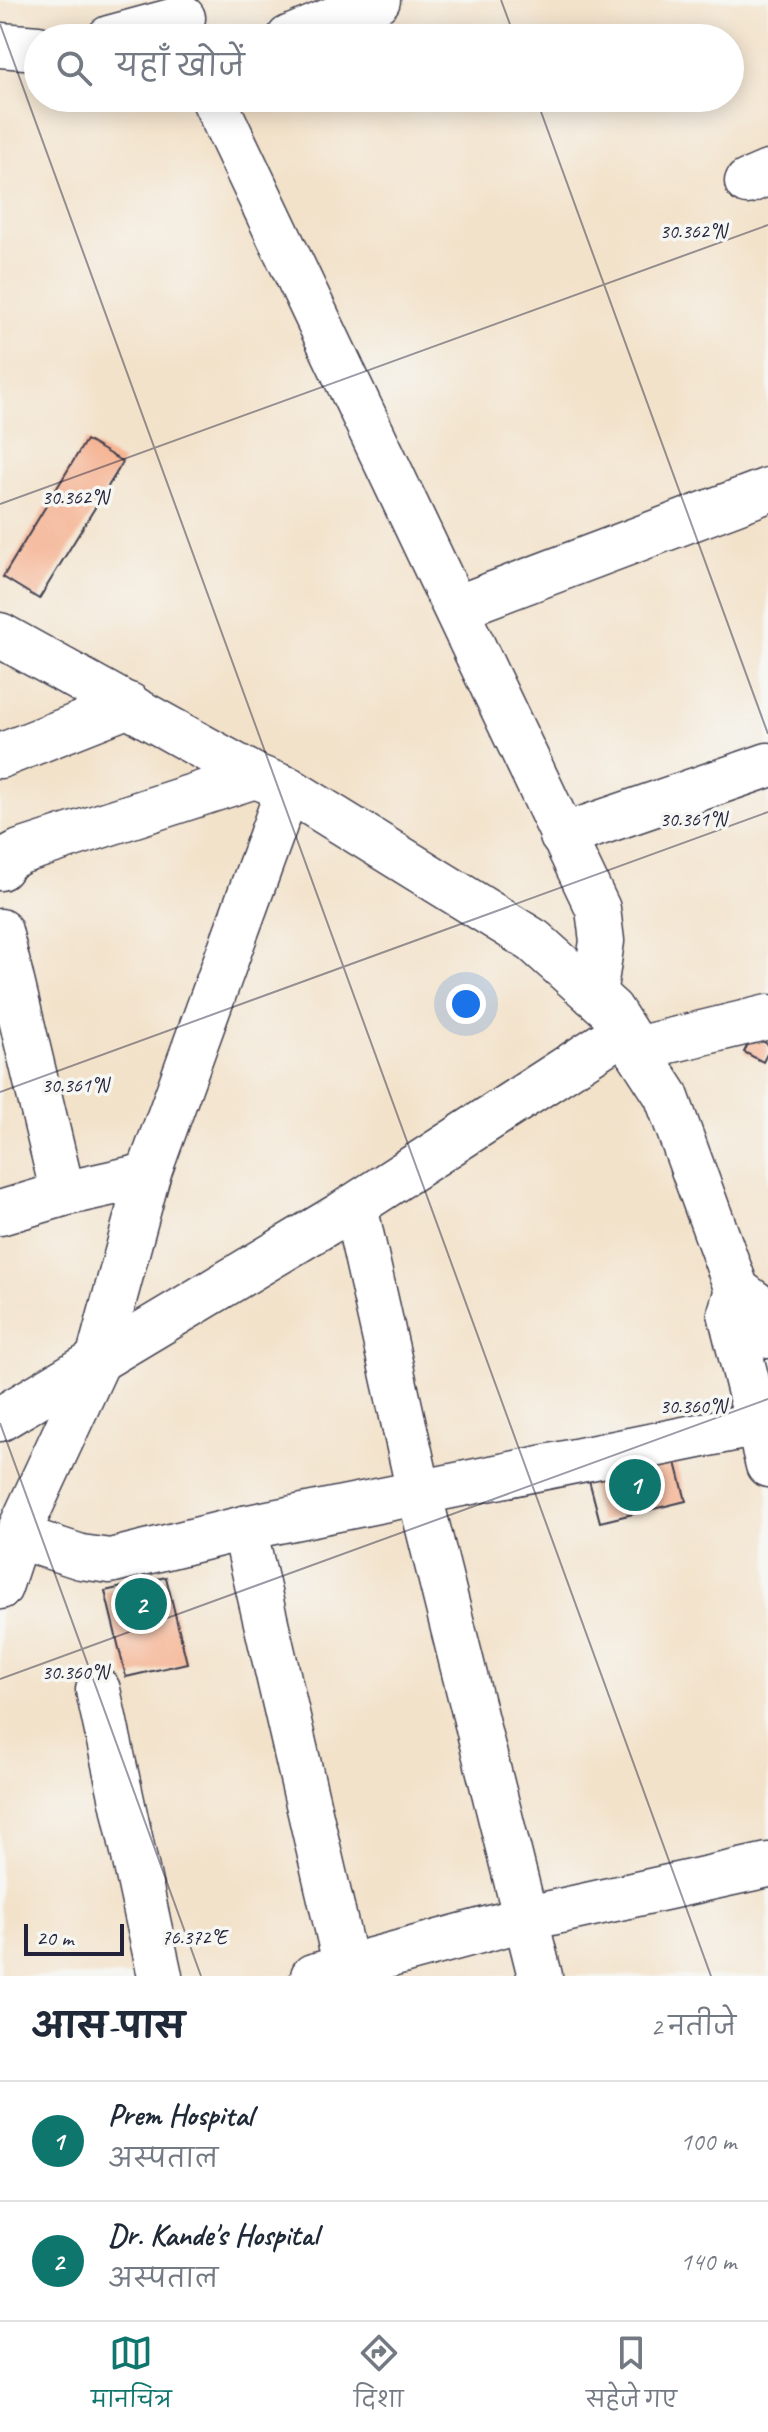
<!DOCTYPE html>
<html lang="hi">
<head>
<meta charset="utf-8">
<style>
	:root { --surface:#fff; --page:#f6f6f7; --text:#1f2937; --muted:#747a83; --line:#e0e1e3; --accent:#0f766e }
	body { margin:0; font-family:Caveat,"Playpen Sans Deva",sans-serif; background:var(--page); color:var(--text) }
	.scale { position:absolute; left:24px; bottom:20px; width:100px; box-sizing:border-box; padding-left:8px; border:4px solid #22223b; border-top:0; font-size:22px; line-height:28px; white-space:nowrap; color:#22223b; -webkit-text-stroke:6px #f6f6f2; paint-order:stroke }
	.you { position:absolute; left:466px; top:1004px; width:28px; height:28px; margin:-20px; border:6px solid #fff; border-radius:50%; background:#1a73e8; box-shadow:0 0 0 12px #1a73e833 }
	.badge { display:grid; place-items:center; width:52px; height:52px; border-radius:50%; background:var(--accent); color:#fff; font-size:26px; font-weight:700 }
	.pin { position:absolute; translate:-50% -50%; border:4px solid #fff; box-shadow:0 2px 8px #0006 }
	.list { margin:0; padding:0; list-style:none }
	h2 { display:flex; justify-content:space-between; align-items:center; height:104px; margin:0; padding:0 32px; font-size:34px }
	h2 small { font-size:26px; font-weight:400; color:var(--muted) }
	.list li { display:grid; grid-template-columns:52px 1fr auto; gap:24px; align-items:center; box-sizing:border-box; height:120px; padding:0 32px; border-top:2px solid var(--line) }
	.list b { display:block; font-size:30px; white-space:nowrap }
	.list p { margin:0; font-size:26px; white-space:nowrap; color:var(--muted) }
	.list em { font-size:26px; font-style:normal; color:var(--muted) }
	.icon { flex:none; width:44px; height:44px; fill:none; stroke:currentColor; stroke-width:2; stroke-linecap:round; stroke-linejoin:round }
	.map { position:relative; flex:none; width:768px; height:1976px; overflow:hidden }
	.search { position:absolute; background:var(--surface); box-shadow:0 4px 20px #0003; left:24px; right:24px; top:24px; height:88px; display:flex; align-items:center; gap:20px; box-sizing:border-box; padding:0 28px; border-radius:44px; color:var(--muted); font-size:30px }
	.sheet { height:344px; background:var(--surface) }
	nav { display:flex; justify-content:space-around; align-items:center; box-sizing:border-box; height:112px; border-top:2px solid var(--line); background:var(--surface); font-size:22px; color:var(--muted) }
	nav a { display:grid; justify-items:center; gap:4px }
	nav .on { color:var(--accent) }
	.map>svg:first-child { display:block }
	.building { fill:#f5ad8a }
	.lines { fill:none; stroke-linecap:round; stroke-linejoin:round }
	.minor-casing { stroke:#413f50; stroke-width:47 }
	.minor { stroke:#fff; stroke-width:44 }
	.ticks { fill:none; stroke:#22223b; stroke-width:2; stroke-opacity:0.45 }
	.ticks-label { font-size:20px; text-anchor:middle; fill:#22223b; stroke:#f6f6f2; stroke-width:7; stroke-linejoin:round; paint-order:stroke }
</style>
</head>
<body>
<div class="map">
<svg width="768" height="1976" viewBox="0 0 768 1976">
	<rect width="100%" height="100%" fill="#f6f6f2"/>
	<filter id="ink" filterUnits="userSpaceOnUse"><feTurbulence type="fractalNoise" baseFrequency=".0125" numOctaves="2"/><feDisplacementMap in="SourceGraphic" scale="16" xChannelSelector="R" yChannelSelector="G"/><feConvolveMatrix kernelMatrix="1 2 1 2 8 2 1 2 1" color-interpolation-filters="sRGB"/></filter>
	<filter id="wash" filterUnits="userSpaceOnUse"><feTurbulence type="fractalNoise" baseFrequency=".006" numOctaves="4" result="noise"/><feDisplacementMap in="SourceGraphic" scale="32" xChannelSelector="R" yChannelSelector="G"/><feGaussianBlur stdDeviation="1.8" result="paint"/><feColorMatrix in="noise" values="0 0 0 0 0 0 0 0 0 0 0 0 0 0 0 0 0 1.4 0 .05"/><feComposite in="paint" operator="in"/></filter>
	<g filter="url(#wash)">
		<rect width="100%" height="100%" fill="#f3e2ca"/>
		<g id="blocks">
			<g class="building">
				<path d="M86,440l37,22 -84,137 -36,-22z"/>
				<path d="M752,1036l16,8v8l-5,10 -19,-10z"/>
				<path d="M669,1435l17,66 -86,21 -17,-65z"/>
				<path d="M166,1577l21,86 -61,14 -21,-86z"/>
			</g>
		</g>
	</g>
	<g filter="url(#ink)">
		<use href="#blocks" fill-opacity="0" stroke="#413f50" stroke-width="2"/>
		<g class="lines">
			<defs>
				<g id="minor">
					<path d="M109,38l74,-20"/>
					<path d="M289,38l89,-38"/>
					<path d="M0,45l38,3"/>
					<path d="M213,98l385,811 4,32 -8,54"/>
					<path d="M747,182l21,-9"/>
					<path d="M456,608l312,-118"/>
					<path d="M0,635l255,141 33,13 246,152 77,69 55,85 71,195 23,17 8,29"/>
					<path d="M0,756l129,-51"/>
					<path d="M562,836l206,-71"/>
					<path d="M0,868l7,-9 13,-7 235,-76"/>
					<path d="M0,931l63,263"/>
					<path d="M636,1049l132,-32"/>
					<path d="M355,1206l64,286 121,484"/>
					<path d="M0,1213l63,-19 85,-19"/>
					<path d="M737,1290l-7,23 38,152"/>
					<path d="M0,1419l342,-205 282,-183"/>
					<path d="M244,1528l104,448"/>
					<path d="M17,1536l64,21 29,4 134,-33 514,-104"/>
					<path d="M0,1587l17,-51 80,-173 51,-188 140,-386"/>
					<path d="M98,1690l62,286"/>
					<path d="M313,1976l211,-57 244,-54"/>
				</g>
			</defs>
			<use href="#minor" class="minor-casing"/>
			<use href="#minor" class="minor"/>
		</g>
	</g>
	<path class="ticks" d="M501,0l14,38M0,24l711,1952M536,98l232,636M0,504l768,-279M0,1092l768,-280M0,1423l201,553M0,1679l768,-280"/>
	<g class="ticks-label">
		<text x="693" y="238">30.362°N</text>
		<text x="75" y="504">30.362°N</text>
		<text x="693" y="826">30.361°N</text>
		<text x="75" y="1092">30.361°N</text>
		<text x="693" y="1413">30.360°N</text>
		<text x="75" y="1679">30.360°N</text>
		<text x="194" y="1944">76.372°E</text>
	</g>
</svg>
<div class="scale">20 m</div>
<div class="you"></div>
<div class="pin badge" style="left:635px;top:1485px">1</div>
<div class="pin badge" style="left:141px;top:1604px">2</div>
<div class="search"><svg class="icon" aria-label="search" viewBox="0 0 24 24"><circle cx="10" cy="10" r="6"/><path d="M15 15l6 6"/></svg>यहाँ खोजें</div>
</div>
<section class="sheet">
<h2>आस-पास<small>2 नतीजे</small></h2>
<ul class="list">
<li><span class="badge">1</span><div><b>Prem Hospital</b><p>अस्पताल</p></div><em>100 m</em></li>
<li><span class="badge">2</span><div><b>Dr. Kande's Hospital</b><p>अस्पताल</p></div><em>140 m</em></li>
</ul>
</section>
<nav>
<a class="on"><svg class="icon" aria-label="map" viewBox="0 0 24 24"><path d="M3 6l6-2 6 2 6-2v14l-6 2-6-2-6 2zM9 4v14M15 6v14"/></svg>मानचित्र</a>
<a><svg class="icon" aria-label="directions" viewBox="0 0 24 24"><path d="M12 3l9 9-9 9-9-9zM9 14v-3h6M13 9l2 2-2 2"/></svg>दिशा</a>
<a><svg class="icon" aria-label="saved" viewBox="0 0 24 24"><path d="M7 4h10v16l-5-4-5 4z"/></svg>सहेजे गए</a>
</nav>
</body>
</html>
